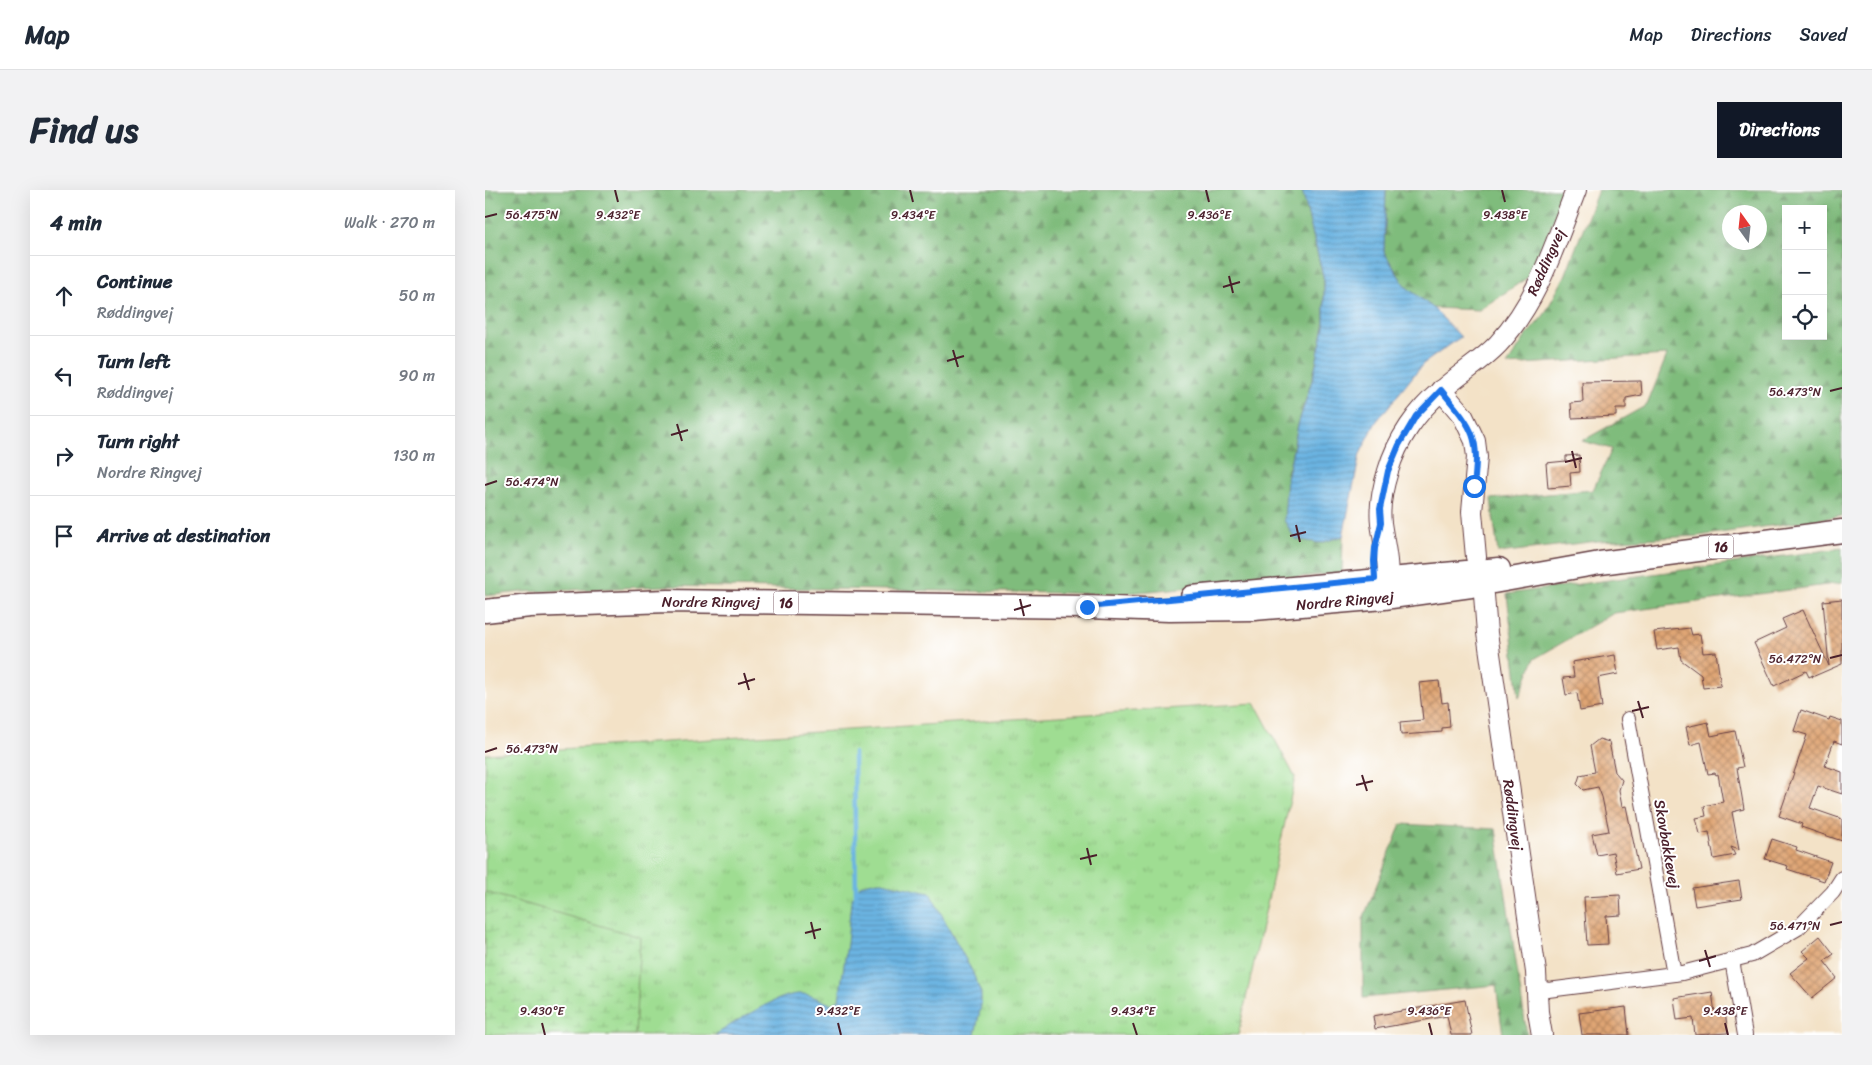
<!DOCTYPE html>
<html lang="en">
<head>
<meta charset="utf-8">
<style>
	:root { --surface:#fff; --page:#f2f2f3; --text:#1f2937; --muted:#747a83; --line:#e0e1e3; --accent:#111827 }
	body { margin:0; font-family:Sriracha,sans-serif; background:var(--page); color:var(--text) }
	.controls { position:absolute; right:15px; top:15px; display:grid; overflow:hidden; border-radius:0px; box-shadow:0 5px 20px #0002 }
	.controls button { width:45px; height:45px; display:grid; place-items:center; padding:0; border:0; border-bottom:1px solid var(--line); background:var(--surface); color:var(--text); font:25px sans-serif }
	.compass { position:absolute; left:1237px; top:15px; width:45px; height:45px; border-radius:50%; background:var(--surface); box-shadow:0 5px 20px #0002; rotate:345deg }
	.stop { position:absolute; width:15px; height:15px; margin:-11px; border:4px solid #1a73e8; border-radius:50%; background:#fff }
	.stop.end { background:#1a73e8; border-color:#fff; box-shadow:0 1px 5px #0008 }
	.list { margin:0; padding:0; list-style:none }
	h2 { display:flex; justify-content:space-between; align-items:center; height:65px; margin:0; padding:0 20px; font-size:21px }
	h2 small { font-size:16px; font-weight:400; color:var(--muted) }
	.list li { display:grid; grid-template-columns:32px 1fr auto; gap:15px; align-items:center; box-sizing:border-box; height:80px; padding:0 20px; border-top:1px solid var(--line) }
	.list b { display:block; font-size:19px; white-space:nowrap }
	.list p { margin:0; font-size:16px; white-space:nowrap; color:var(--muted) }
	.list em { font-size:16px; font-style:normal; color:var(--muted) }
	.icon { flex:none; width:28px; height:28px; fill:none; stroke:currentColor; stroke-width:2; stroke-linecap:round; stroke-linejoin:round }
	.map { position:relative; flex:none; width:1357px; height:845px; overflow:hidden; border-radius:0px }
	header { display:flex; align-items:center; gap:30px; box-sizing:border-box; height:70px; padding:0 25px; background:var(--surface); border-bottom:1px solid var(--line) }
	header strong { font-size:24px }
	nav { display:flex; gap:28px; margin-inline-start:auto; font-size:18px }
	.intro { display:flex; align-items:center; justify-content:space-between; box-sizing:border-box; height:120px; padding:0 30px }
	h1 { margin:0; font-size:35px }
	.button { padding:12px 22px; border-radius:0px; background:var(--accent); color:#fff; font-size:18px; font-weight:700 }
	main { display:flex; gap:30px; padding:0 30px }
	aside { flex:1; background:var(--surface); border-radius:0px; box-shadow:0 5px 20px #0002 }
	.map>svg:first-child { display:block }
	.grass { fill:url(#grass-tufts); stroke:#747e5e }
	.forest { fill:url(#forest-firs); stroke:#646e54; fill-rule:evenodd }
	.wetland { fill:url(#wetland-marsh); stroke:#747e5e }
	.water { fill:url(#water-rules); stroke:#5a6a86 }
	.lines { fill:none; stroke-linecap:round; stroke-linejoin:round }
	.stream { stroke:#6ab4e2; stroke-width:4.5 }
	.building { fill:url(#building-cross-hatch) }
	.street-casing { stroke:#633c42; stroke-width:16 }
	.secondary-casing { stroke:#633c42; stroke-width:22 }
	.primary-casing { stroke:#633c42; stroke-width:25 }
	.street { stroke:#fff; stroke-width:14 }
	.secondary { stroke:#fff; stroke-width:20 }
	.primary { stroke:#fff; stroke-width:22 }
	.route { stroke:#1a73e8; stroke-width:6 }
	.ticks { fill:none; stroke:#4a1f2b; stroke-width:2 }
	.labels { text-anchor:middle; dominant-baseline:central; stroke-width:4; stroke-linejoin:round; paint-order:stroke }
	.shield { fill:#fff; stroke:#80626b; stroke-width:1 }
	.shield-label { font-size:14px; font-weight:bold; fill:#4a1f2b }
	.street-label { font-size:15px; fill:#4a1f2b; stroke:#fff }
	.ticks-label { font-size:12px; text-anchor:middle; fill:#4a1f2b; stroke:#fff; stroke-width:4; stroke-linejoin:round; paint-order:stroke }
</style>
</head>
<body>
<header>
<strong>Map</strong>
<nav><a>Map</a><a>Directions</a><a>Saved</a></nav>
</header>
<div class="intro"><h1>Find us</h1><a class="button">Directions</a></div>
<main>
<aside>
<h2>4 min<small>Walk · 270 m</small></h2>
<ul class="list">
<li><svg class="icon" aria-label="ahead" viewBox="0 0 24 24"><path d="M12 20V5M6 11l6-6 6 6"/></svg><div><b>Continue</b><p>Røddingvej</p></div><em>50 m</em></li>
<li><svg class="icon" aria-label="left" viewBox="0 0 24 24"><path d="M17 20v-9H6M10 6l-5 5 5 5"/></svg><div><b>Turn left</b><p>Røddingvej</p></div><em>90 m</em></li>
<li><svg class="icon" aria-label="right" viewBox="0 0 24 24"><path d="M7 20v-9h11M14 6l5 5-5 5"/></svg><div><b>Turn right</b><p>Nordre Ringvej</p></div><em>130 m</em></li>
<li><svg class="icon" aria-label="arrive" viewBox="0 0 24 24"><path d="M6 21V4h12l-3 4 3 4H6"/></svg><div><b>Arrive at destination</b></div></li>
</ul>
</aside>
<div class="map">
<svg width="1357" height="845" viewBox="0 0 1357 845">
	<defs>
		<pattern id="grass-tufts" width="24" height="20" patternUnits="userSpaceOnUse" patternTransform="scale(1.25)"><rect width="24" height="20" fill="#9fdd92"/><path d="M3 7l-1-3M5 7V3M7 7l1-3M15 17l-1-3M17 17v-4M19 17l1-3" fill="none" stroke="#8abd7e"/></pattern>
		<pattern id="forest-firs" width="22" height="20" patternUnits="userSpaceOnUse" patternTransform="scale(1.25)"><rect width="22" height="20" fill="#7fbc7c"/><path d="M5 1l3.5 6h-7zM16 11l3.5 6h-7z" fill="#6a9866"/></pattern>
		<pattern id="wetland-marsh" width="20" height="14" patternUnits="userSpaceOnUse" patternTransform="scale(1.25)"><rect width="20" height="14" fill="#9fdd92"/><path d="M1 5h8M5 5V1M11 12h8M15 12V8" fill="none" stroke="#8abd7e"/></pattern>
		<pattern id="water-rules" width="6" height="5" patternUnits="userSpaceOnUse" patternTransform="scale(1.25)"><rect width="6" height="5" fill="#6ab4e2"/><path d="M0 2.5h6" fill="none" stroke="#5992b7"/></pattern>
		<pattern id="building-cross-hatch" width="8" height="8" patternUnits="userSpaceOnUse" patternTransform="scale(1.25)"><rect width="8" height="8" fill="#dfa574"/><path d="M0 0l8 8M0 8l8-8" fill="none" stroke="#b7865f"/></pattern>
	</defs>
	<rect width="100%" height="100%" fill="#fff"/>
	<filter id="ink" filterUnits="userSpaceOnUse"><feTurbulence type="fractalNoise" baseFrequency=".02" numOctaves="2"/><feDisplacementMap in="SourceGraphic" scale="10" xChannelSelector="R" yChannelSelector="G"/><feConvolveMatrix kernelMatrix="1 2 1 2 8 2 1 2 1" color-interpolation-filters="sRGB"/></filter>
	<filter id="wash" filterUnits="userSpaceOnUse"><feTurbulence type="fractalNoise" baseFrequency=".0096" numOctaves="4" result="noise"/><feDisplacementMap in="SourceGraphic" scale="20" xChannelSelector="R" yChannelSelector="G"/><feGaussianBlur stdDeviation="1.12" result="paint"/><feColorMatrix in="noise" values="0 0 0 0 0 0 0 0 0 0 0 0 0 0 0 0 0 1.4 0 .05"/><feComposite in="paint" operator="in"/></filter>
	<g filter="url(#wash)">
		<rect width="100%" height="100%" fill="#f3e2c7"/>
		<path class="grass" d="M770,513l40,74 -57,258h-753v-281z"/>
		<g class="forest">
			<path d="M0,0h817l22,90v47l-11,50 -15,48 -11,54 33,64 23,-7 -1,37 -225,21 -452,-8 -144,6 -36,4z"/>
			<path d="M901,0h179l-32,84 -54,36 -46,-2 -28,-22 -21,-34z"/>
			<path d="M1113,0h244v326l-144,20 -100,5 -100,12 -7,-54 102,-9 19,-41 -30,-8 65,-36 20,-50 -160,10 19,-29 18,-21 21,-39zM1301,19h37v127h-37zM1274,22v30h-30v-30z"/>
			<path d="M1357,358v35l-228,30 -80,46 -15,39 -12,-104z"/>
			<path d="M916,634l95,5 31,206h-24l-7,-50 -133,13v-79z"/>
		</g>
		<path class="wetland" d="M0,702l155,45 -5,98h-150z"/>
		<g class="water">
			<path d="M817,0h84l-2,62 21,34 28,22 28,29 -38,27 -47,58 -16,32 -17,82 -23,7 -25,-4 -11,-19 3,-41 11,-54 15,-48 11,-50v-47z"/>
			<path d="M393,691l52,12 42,78 9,22v12l-6,30h-260c19,-12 65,-43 87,-41 9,0 20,7 29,10l8,-4 8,-56 4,-43 9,-16z"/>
		</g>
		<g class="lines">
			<path class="stream" d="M369,563l2,146"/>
		</g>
		<g id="blocks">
			<g class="building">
				<path d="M1156,191l1,14 -16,3v11h-10v7l-44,2 -1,-15 12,-1 -1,-20z"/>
				<path d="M1094,265l1,17 -10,1 1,13 -23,2 -2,-25 20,-2v-5z"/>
				<path d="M1357,409v65l-30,13 1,-2 -4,2 -3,-6 -32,15 -20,-43 32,-15 -4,-9 21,-9 26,56 -6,-65z"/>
				<path d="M1205,438l2,7 8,-1 3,19 13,-1 5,34 -18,2 -2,-13 -20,-15 -2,-13 -22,3 -3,-18z"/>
				<path d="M1130,465l3,19 -20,4 4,29 -22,4 -3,-18 -11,2 -3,-17 11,-1 -2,-15z"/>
				<path d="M954,491l3,22 6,-1 2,25 -8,1v4l-41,3 -1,-13 23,-2 -4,-37z"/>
				<path d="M1316,520l28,10 1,-3 12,4v23l-8,-3 -9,25 17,6v22l-24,-8 -8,22 32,11v22l-41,-14 1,-3 -23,-8 28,-81 -13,-4z"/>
				<path d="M1223,532l3,14 24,-5 8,36 -6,1 7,41 -12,3 7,38 -8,-3 4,8 -21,4 -5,-27 -9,2 -4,-16 10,-2 -2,-10 19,-4 -5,-28 -2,1 -1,-2 -7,1 -7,-32 -11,3 -4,-18z"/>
				<path d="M1114,549l10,3 6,30 7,8 -3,10 3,17 4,-1 13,63 -22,4 -4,-21 -16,3 -5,-21 17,-3 -7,-34 -4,-10 -15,3 -6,-6 3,-9 15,-3 -5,-26z"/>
				<path d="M1287,649l25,8 -1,3 35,12 -7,19 -37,-12 1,-3 -23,-7z"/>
				<path d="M1254,691l3,18 -47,7 -3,-18z"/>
				<path d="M1135,705l1,20 -15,1 2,28 -21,1 -3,-48z"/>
				<path d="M1335,746l14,18 -10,7 13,17 -25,20 -22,-25 19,-15 -7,-7z"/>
				<path d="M1227,802l3,21 10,-1 3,21 -33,2 -2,-17 -16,2 -3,-22z"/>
				<path d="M980,810l7,35h-21l-4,-19 -72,13 -2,-13z"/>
				<path d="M1141,817l3,28h-47l-3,-22z"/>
			</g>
		</g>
	</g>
	<g filter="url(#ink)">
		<use href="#blocks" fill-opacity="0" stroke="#633c42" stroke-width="1"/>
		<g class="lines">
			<defs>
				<g id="street">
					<path d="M1143,529l46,255"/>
					<path d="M1247,770l13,75"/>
					<path d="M1052,797l11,3 134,-17 70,-18 46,-27 35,-36 9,-14"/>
				</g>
				<g id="secondary">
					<path d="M956,200l22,26 12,25 2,16 -5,55 4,45"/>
					<path d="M900,404c6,-29 0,-43 -4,-71 -2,-16 2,-36 7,-52 9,-31 29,-60 54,-81 17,-16 39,-28 56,-46 40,-43 57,-100 78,-154"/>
					<path d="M999,405l3,38 49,339 2,40 4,23"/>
				</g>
				<g id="primary">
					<path d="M707,407l307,-28"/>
					<path d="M0,421l45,-5 138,-5 419,6 82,3 85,-1 130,-11 87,-12 129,-23 242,-32"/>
				</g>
			</defs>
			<use href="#street" class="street-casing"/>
			<use href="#secondary" class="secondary-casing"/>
			<use href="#primary" class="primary-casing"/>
			<use href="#street" class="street"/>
			<use href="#secondary" class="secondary"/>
			<use href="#primary" class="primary"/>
		</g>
	</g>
	<g class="lines" filter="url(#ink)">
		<path class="route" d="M602,417l288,-28 -1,-18 1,-13 6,-25 -1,-14 8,-38 11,-26 17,-29 25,-26c32,39 39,45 33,96"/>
	</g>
	<path class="ticks" d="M130,0l3,12M425,0l3,12M721,0l3,12M1017,0l3,12M0,27l12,-3M744,86l4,17M738,97l17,-5M468,160l5,17M462,171l17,-5M1345,201l12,-3M192,234l5,17M186,245l17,-5M1087,261l4,17M1080,272l17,-4M0,295l12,-4M811,335l4,17M805,346l16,-4M535,409l4,17M529,420l17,-5M1345,468l12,-3M259,483l5,17M253,494l17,-5M1153,511l5,17M1147,521l17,-4M0,562l12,-4M877,585l5,16M871,595l17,-4M602,658l4,17M595,669l17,-4M326,732l4,17M1345,735l12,-3M320,743l16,-4M1220,760l5,17M1214,771l17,-5M57,833l3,12M353,833l3,12M648,833l4,12M944,833l3,12M1240,833l3,12"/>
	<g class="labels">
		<g class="shield">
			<rect x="1223.5" y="345.5" width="25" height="23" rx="4"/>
			<rect x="288.5" y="401.5" width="25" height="23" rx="4"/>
		</g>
		<g class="shield-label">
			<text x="1236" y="357">16</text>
			<text x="301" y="413">16</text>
		</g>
		<g class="street-label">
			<text transform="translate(1061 72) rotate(-66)">Røddingvej</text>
			<text transform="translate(860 411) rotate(-5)">Nordre Ringvej</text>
			<text x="226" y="412">Nordre Ringvej</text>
			<text transform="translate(1028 625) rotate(82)">Røddingvej</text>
			<text transform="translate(1182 654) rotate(80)">Skovbakkevej</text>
		</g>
	</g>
	<g class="ticks-label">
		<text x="47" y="29">56.475°N</text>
		<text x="724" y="29">9.436°E</text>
		<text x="133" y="29">9.432°E</text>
		<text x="428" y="29">9.434°E</text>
		<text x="1020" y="29">9.438°E</text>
		<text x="1310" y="206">56.473°N</text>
		<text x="47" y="296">56.474°N</text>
		<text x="1310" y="473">56.472°N</text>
		<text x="47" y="563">56.473°N</text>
		<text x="1310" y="740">56.471°N</text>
		<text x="57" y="825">9.430°E</text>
		<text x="353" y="825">9.432°E</text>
		<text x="648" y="825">9.434°E</text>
		<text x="944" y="825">9.436°E</text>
		<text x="1240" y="825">9.438°E</text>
	</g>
</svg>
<div class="controls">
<button>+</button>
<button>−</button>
<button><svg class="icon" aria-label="locate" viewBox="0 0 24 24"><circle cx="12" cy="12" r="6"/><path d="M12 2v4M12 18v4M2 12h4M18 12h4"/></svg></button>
</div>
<svg class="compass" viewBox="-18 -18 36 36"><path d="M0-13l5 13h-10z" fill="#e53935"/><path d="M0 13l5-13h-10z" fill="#747a83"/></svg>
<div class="stop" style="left:989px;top:296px"></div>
<div class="stop end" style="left:602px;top:417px"></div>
</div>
</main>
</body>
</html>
